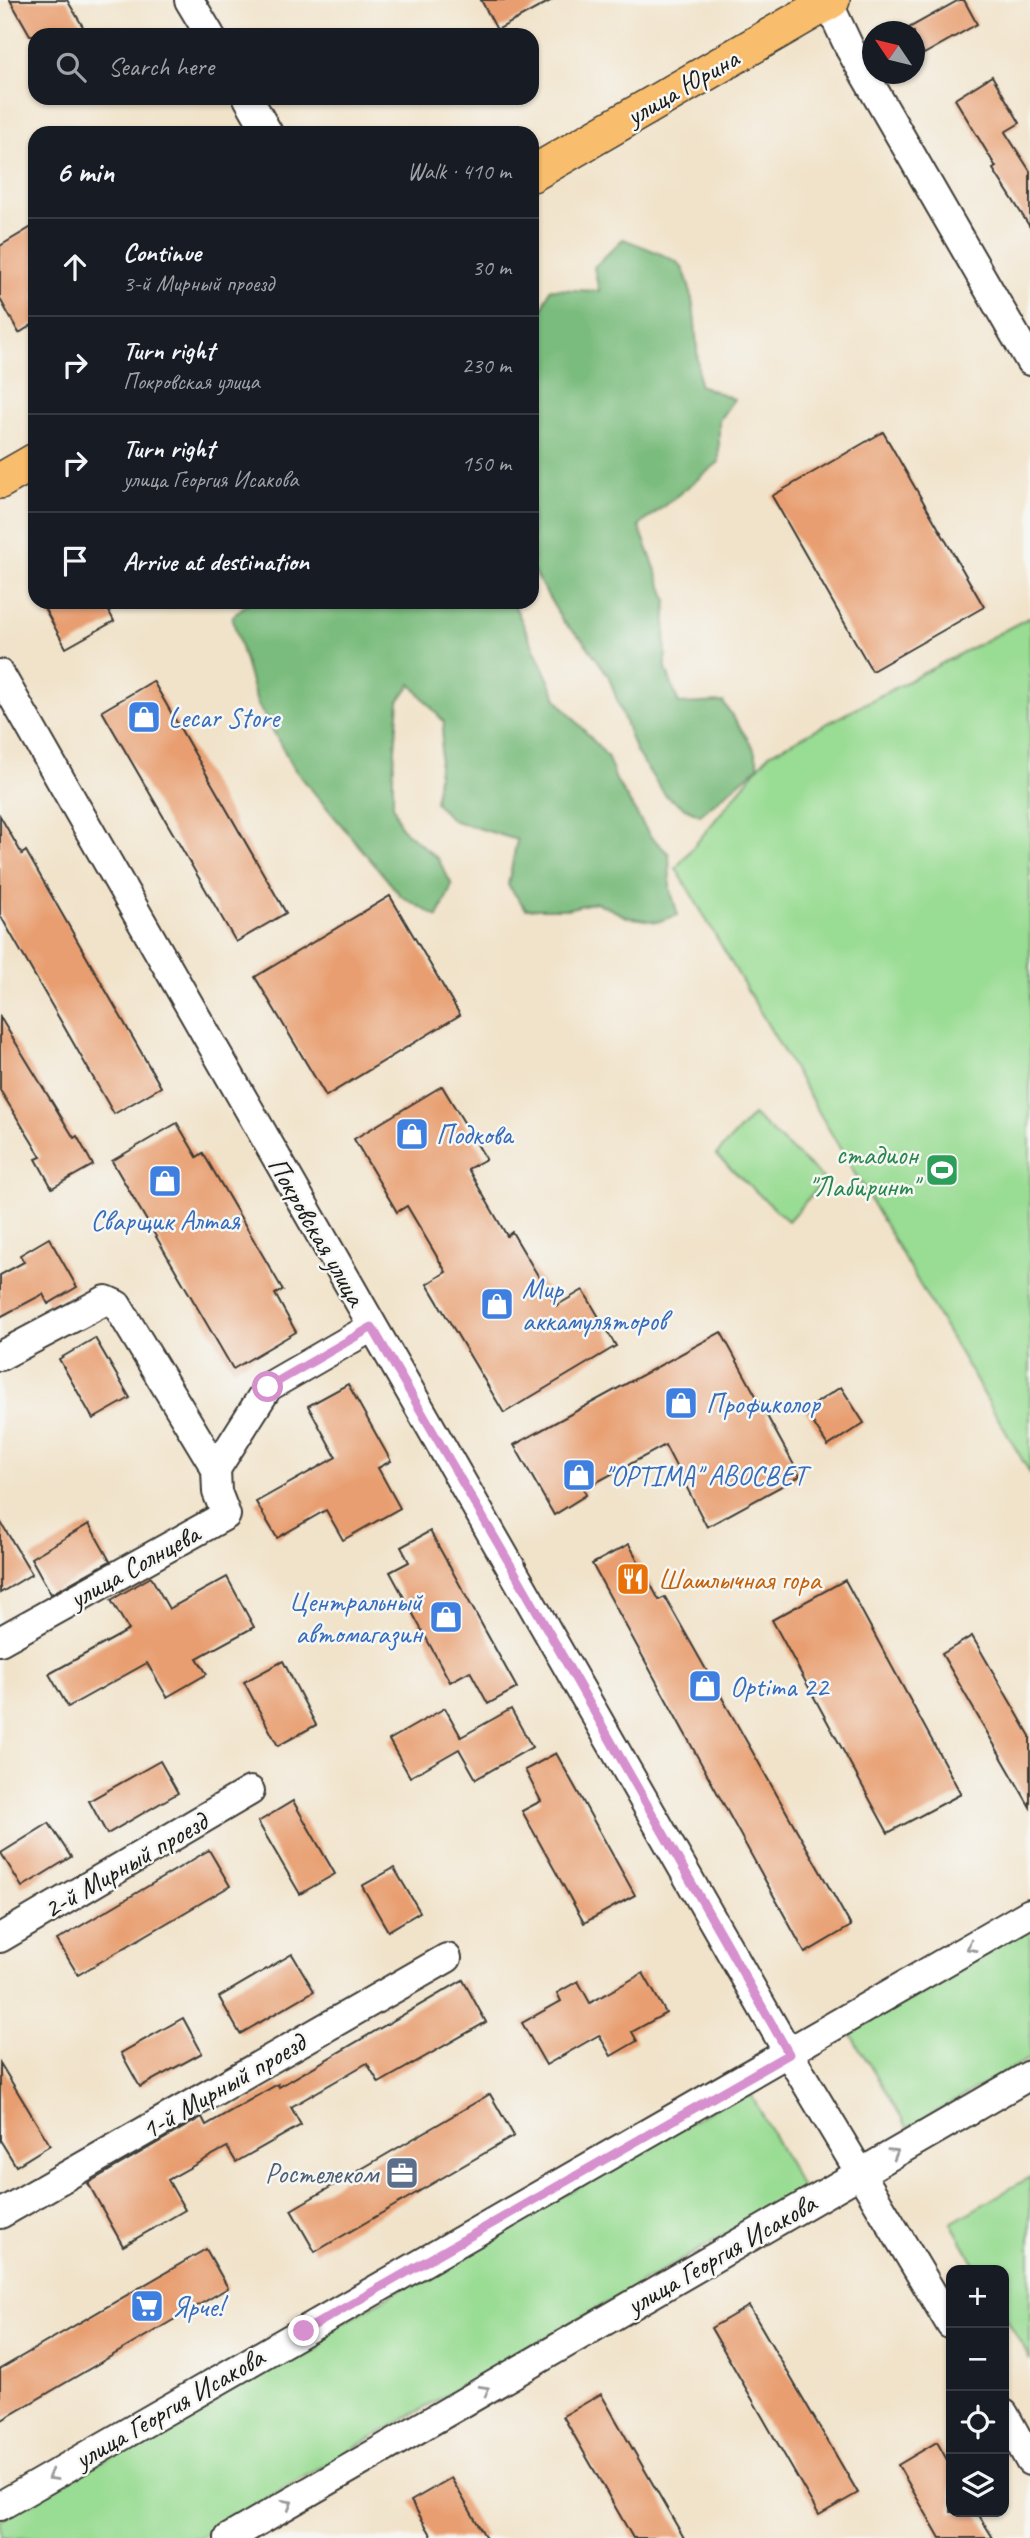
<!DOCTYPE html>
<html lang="en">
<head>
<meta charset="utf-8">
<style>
	:root { --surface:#171b24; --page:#20242c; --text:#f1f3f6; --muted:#9ea1a6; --line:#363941 }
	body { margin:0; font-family:Caveat,sans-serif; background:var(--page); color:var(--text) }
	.controls { position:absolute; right:21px; bottom:21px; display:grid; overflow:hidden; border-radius:14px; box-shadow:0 2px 5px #0004 }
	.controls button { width:63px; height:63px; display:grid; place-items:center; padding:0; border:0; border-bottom:2px solid var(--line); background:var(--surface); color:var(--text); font:35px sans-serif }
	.compass { position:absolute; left:862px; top:21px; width:63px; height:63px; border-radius:50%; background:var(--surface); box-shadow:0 2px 5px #0004; rotate:305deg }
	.stop { position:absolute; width:21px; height:21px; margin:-16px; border:5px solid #d690ce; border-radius:50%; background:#fff }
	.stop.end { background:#d690ce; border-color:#fff; box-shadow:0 2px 7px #0008 }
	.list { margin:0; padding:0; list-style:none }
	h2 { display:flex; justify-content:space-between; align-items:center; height:91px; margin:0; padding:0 28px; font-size:30px }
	h2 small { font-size:23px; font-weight:400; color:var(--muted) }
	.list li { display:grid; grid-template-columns:46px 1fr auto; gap:21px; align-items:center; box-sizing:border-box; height:98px; padding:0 28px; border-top:2px solid var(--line) }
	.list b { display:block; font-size:26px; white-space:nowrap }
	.list p { margin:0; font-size:23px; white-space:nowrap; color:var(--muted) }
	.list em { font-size:23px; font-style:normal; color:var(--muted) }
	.icon { flex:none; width:38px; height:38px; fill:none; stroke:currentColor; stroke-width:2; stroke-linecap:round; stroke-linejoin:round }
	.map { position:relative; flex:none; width:1030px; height:2538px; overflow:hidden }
	.search { position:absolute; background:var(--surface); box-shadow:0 2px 5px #0004; left:28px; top:28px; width:511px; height:77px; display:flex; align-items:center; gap:18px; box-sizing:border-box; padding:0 24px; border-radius:21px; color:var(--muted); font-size:26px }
	.panel { position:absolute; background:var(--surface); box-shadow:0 2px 5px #0004; left:28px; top:126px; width:511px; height:483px; border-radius:21px }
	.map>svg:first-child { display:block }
	.green { fill:#99dc93; stroke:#5a7c58; stroke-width:2 }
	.forest { fill:#7abc7d; stroke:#4b6c4c; stroke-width:2 }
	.building { fill:#e89e6f }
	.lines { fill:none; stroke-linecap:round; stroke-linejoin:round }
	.minor-casing { stroke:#3c3a36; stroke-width:32 }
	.major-casing { stroke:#3c3a36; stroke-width:38 }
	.minor { stroke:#fff; stroke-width:28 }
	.major { stroke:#f9be6d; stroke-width:35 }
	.oneway { stroke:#999 }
	.route { stroke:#d690ce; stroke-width:9 }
	.labels { text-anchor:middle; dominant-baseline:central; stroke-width:5; stroke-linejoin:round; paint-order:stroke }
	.street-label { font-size:28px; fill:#1c1c1c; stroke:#f6f6f2 }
	.shop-label { font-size:28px; fill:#366cbe; stroke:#f6f6f2; text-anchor:start }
	.leisure-label { font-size:28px; fill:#27864d; stroke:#f6f6f2; text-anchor:end }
	.food-label { font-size:28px; fill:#c56008; stroke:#f6f6f2; text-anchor:start }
	.service-label { font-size:28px; fill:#4e5e75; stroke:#f6f6f2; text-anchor:end }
</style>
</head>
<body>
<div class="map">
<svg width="1030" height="2538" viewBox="0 0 1030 2538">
	<rect width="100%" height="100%" fill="#f6f6f2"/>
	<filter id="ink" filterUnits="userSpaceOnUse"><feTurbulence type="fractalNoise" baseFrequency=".0143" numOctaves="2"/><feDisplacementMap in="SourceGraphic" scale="14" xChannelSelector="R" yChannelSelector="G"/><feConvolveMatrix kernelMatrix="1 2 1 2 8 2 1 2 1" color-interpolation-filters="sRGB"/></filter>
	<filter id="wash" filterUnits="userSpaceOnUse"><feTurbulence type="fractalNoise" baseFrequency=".00686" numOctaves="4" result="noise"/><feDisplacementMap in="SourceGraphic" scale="28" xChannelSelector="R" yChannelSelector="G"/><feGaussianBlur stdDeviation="1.57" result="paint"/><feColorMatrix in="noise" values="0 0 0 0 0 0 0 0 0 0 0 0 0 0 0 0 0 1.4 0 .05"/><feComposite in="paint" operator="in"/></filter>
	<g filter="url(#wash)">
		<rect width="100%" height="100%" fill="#f1e3ca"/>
		<g class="green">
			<path d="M1030,617v856l-354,-605 93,-114z"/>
			<path d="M753,1115l72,65 -37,41 -72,-66z"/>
			<path d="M1030,1923v135l-122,70 -61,-100z"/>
			<path d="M748,2089l55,101 -605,348h-198v-18z"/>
			<path d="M1030,2177v182l-26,-45v-44h-26l-27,-47z"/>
		</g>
		<g class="forest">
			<path d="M623,239c13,5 46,17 55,24 19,17 19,97 21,122l35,14 -15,21v42l-80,64 28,74 -2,31 1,38 13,35 44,-2 30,45 6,19 -59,49 -15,-7 -20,-13 -29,-43 -28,-77 -25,-35 -19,-17 -32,-54v-248l7,-2 11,-30 49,2 -5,-24z"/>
			<path d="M249,602h264l45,99 49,55 9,24 34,56 19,18 1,34 8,27 -21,7 -30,-5 -31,-15 -29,7h-41l-18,-24 9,-45 -65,-20 -17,-18 9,-80 -33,-38 -12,17 -6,73v31l8,23 37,31 14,26 -14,32 -37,-21 -106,-126 -38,-67 -25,-86z"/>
		</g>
		<g id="blocks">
			<g class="building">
				<path d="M10,0h57l21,35h-58z"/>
				<path d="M481,0h71l-55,30z"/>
				<path d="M959,0h5l13,24 -53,30 -10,-17v-5h-3l-2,-4z"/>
				<path d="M992,76l28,47 -15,9 25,39v56l-37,-58 3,-2 -41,-68z"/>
				<path d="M35,225v98l-16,10 -19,-34v-53z"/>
				<path d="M883,432l101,175 -112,64 -100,-175z"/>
				<path d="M41,602h63l10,19 -48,27z"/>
				<path d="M153,681l133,232 -50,29 -134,-231z"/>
				<path d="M0,816l22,38 4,-3 135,236 -47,27 -114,-199z"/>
				<path d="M390,896l70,119 -134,81 -71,-119z"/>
				<path d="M0,1017l74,121 3,-2 16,29 -41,23 -16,-29 5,-2 -41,-67z"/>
				<path d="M442,1086l44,73 -18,10 39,67 5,-4 44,74 27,-16 33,56 -112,67 -77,-129 19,-12 -39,-66 -10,6 -43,-73z"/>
				<path d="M177,1123l20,34 6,-4 80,137 -8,4 21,38 -63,37 -121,-208z"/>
				<path d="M49,1238l28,49 -29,17 -5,-10 -43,23v-42l24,-13 -4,-7z"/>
				<path d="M721,1332l79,144 -93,51 -42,-82 -81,44 2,6 -32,20 -40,-70z"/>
				<path d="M95,1338l35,60 -37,21 -34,-60z"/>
				<path d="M348,1384l43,77 -13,7 22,40 -57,32 -17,-30 -49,28 -21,-36 80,-45 -28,-51z"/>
				<path d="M841,1387l23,36 -36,23 -23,-36z"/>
				<path d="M0,1521l32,53 -32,19z"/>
				<path d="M89,1524l21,37 -59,33 -20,-36z"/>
				<path d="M430,1531l87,157 -29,16 -18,-33 -20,11 -60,-110 19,-10 -8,-15z"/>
				<path d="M629,1544l30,56 6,-3 186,329 -46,27 -213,-389z"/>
				<path d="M151,1577l18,32 58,-32 27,50 -57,31 10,16 -40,23 -20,-34 -79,44 -19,-33 80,-44 -18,-30z"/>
				<path d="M845,1580l116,214 -73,39 -116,-213z"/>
				<path d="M972,1636l58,100v71l-88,-153z"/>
				<path d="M283,1661l33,64 -38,21 -34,-64z"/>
				<path d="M445,1708l16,29 50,-28 21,38 -56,32 -17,-30 -49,28 -21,-37z"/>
				<path d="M556,1753l79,142 -51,28 -62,-112 19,-10 -16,-31z"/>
				<path d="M160,1761l18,32 -71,41 -18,-33z"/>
				<path d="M293,1801l42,73 -35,20 -42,-72z"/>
				<path d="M49,1823l22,34 -49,30 -21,-34z"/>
				<path d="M209,1850l21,36 -152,89 -21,-35z"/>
				<path d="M394,1868l26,44 -32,19 -26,-45z"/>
				<path d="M292,1954l22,37 -74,43 -21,-37z"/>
				<path d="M643,1973l23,40 -34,19 5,9 -26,15 -12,-21 -53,30 -24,-42 39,-22 -4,-8 21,-12 12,22z"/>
				<path d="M463,1980l23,42 -107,61 -12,-20 -76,44 10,18 -65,37 -9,-15 -59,33 17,30 -62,36 -35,-63 114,-66 4,8 72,-41 1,3z"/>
				<path d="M183,2018l19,35 -62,34 -19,-34z"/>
				<path d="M0,2063l50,82 -34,21 -16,-26z"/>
				<path d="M490,2094l24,42 -199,116 -24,-42z"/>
				<path d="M206,2249l22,39 -228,133v-52z"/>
				<path d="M749,2306l109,187 -39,22 -108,-187z"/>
				<path d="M601,2394l83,144h-51l-70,-122z"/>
				<path d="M937,2442l14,25v45h26l16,26h-53l-42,-73z"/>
				<path d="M451,2478l35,60h-53l-22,-37z"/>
			</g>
		</g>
	</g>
	<g filter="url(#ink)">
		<use href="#blocks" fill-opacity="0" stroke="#3c3a36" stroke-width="2"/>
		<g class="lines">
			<defs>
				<g id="minor">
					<path d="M189,0l21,35"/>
					<path d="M827,0l23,49 180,312"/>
					<path d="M248,98l20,35"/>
					<path d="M0,674l789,1380 162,271"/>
					<path d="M0,1356l106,-56 11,5 99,164 52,-82 104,-60"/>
					<path d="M0,1641l226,-126 -9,-23 -1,-23"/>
					<path d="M0,1938l250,-147"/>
					<path d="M0,2214l447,-256"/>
					<path d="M1004,2414l26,47"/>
					<path d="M0,2506l1030,-593"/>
					<path d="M229,2538l801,-463"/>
				</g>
				<g id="major">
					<path d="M532,174l300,-174"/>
					<path d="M0,481l35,-20"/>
				</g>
			</defs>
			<use href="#minor" class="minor-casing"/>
			<use href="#major" class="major-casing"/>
			<use href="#minor" class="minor"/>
			<use href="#major" class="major"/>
		</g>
		<defs><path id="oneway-chevron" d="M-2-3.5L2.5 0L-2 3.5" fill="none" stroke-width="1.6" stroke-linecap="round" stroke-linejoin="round" transform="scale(1.75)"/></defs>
		<g class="oneway">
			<use href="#oneway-chevron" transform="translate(971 1947) rotate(150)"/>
			<use href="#oneway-chevron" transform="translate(894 2153) rotate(-31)"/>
			<use href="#oneway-chevron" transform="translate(485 2390) rotate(-30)"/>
			<use href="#oneway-chevron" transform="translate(52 2476) rotate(150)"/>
			<use href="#oneway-chevron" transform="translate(288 2504) rotate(-30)"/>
		</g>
	</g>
	<g class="lines" filter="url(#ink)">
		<path class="route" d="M268,1387l104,-60 142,244 275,483 -485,277"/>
	</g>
	<defs>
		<symbol id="shop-square" viewBox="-11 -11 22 22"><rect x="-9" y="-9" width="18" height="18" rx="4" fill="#3f7fe0" stroke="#f6f6f2"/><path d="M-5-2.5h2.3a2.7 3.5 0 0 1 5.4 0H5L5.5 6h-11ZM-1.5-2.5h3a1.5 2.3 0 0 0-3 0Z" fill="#fff"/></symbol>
		<symbol id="stadium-square" viewBox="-11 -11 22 22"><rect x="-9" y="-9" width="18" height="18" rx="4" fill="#2e9e5b" stroke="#f6f6f2"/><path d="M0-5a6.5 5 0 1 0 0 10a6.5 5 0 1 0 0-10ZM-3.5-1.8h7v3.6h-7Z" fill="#fff"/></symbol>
		<symbol id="restaurant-square" viewBox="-11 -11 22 22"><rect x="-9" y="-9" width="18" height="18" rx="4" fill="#e8710a" stroke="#f6f6f2"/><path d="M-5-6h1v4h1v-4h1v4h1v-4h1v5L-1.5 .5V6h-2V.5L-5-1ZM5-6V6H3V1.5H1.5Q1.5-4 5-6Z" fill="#fff"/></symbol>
		<symbol id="office-square" viewBox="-11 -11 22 22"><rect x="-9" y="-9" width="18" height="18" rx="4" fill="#5c6f8a" stroke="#f6f6f2"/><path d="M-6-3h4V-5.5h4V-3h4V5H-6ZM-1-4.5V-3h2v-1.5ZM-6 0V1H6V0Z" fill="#fff"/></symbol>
		<symbol id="supermarket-square" viewBox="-11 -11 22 22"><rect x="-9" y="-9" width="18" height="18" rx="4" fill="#3f7fe0" stroke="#f6f6f2"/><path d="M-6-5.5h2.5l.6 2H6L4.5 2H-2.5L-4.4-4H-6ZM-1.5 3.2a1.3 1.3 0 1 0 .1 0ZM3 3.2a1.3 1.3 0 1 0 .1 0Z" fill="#fff"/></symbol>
	</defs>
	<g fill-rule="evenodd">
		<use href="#shop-square" x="125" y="698" width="38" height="38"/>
		<use href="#shop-square" x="393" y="1115" width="38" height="38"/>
		<use href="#stadium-square" x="923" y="1151" width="38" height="38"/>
		<use href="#shop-square" x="146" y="1162" width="38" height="38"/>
		<use href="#shop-square" x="478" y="1285" width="38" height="38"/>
		<use href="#shop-square" x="662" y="1384" width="38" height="38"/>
		<use href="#shop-square" x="560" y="1456" width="38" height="38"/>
		<use href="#restaurant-square" x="614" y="1560" width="38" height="38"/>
		<use href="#shop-square" x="427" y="1598" width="38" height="38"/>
		<use href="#shop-square" x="686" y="1667" width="38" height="38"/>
		<use href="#office-square" x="383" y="2154" width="38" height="38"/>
		<use href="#supermarket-square" x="128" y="2287" width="38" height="38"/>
	</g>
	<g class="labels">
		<g class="street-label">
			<text transform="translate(682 87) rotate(-30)">улица Юрина</text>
			<text transform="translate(317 1231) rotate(60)">Покровская улица</text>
			<text transform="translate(134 1566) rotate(-29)">улица Солнцева</text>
			<text transform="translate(125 1865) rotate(-30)">2-й Мирный проезд</text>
			<text transform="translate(223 2086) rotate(-30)">1-й Мирный проезд</text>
			<text transform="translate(721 2254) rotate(-30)">улица Георгия Исакова</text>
			<text transform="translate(169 2408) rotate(-30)">улица Георгия Исакова</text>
		</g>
		<g class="shop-label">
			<text x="168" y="717">Lecar Store</text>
			<text x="436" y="1134">Подкова</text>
			<text x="165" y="1220" text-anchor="middle">Сварщик Алтая</text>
			<text x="522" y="1288">Мир<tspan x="522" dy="32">аккамуляторов</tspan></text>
			<text x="706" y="1403">Профиколор</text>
			<text x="604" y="1475">"OPTIMA" АВОСВЕТ</text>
			<text x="422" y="1601" text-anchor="end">Центральный<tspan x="422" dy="32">автомагазин</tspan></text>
			<text x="730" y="1686">Optima 22</text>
			<text x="172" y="2306">Ярче!</text>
		</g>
		<g class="leisure-label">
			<text x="918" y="1154">стадион<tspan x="918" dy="32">"Лабиринт"</tspan></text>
		</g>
		<g class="food-label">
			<text x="658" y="1579">Шашлычная гора</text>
		</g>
		<g class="service-label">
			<text x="378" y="2173">Ростелеком</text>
		</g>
	</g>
</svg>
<div class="controls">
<button>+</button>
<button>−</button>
<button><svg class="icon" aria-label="locate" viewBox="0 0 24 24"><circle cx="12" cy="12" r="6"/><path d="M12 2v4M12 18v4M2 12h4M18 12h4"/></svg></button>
<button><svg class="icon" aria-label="layers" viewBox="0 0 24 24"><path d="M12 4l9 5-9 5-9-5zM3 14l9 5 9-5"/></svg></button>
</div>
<svg class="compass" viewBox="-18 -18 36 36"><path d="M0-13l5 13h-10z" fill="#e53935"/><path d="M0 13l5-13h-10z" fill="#9ea1a6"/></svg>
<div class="stop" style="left:268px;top:1387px"></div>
<div class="stop end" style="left:304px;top:2331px"></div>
<div class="search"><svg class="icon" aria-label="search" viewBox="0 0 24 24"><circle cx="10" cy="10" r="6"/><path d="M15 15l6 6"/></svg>Search here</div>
<section class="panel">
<h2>6 min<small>Walk · 410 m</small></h2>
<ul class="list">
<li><svg class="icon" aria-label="ahead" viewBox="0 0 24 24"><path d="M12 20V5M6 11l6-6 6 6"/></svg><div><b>Continue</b><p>3-й Мирный проезд</p></div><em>30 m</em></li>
<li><svg class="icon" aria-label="right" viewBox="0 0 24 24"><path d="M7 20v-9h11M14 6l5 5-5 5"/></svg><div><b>Turn right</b><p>Покровская улица</p></div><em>230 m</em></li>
<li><svg class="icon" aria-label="right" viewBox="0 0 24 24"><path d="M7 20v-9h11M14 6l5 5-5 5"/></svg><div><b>Turn right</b><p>улица Георгия Исакова</p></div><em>150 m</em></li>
<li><svg class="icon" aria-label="arrive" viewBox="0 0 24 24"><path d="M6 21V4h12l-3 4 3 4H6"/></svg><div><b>Arrive at destination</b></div></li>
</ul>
</section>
</div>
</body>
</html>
